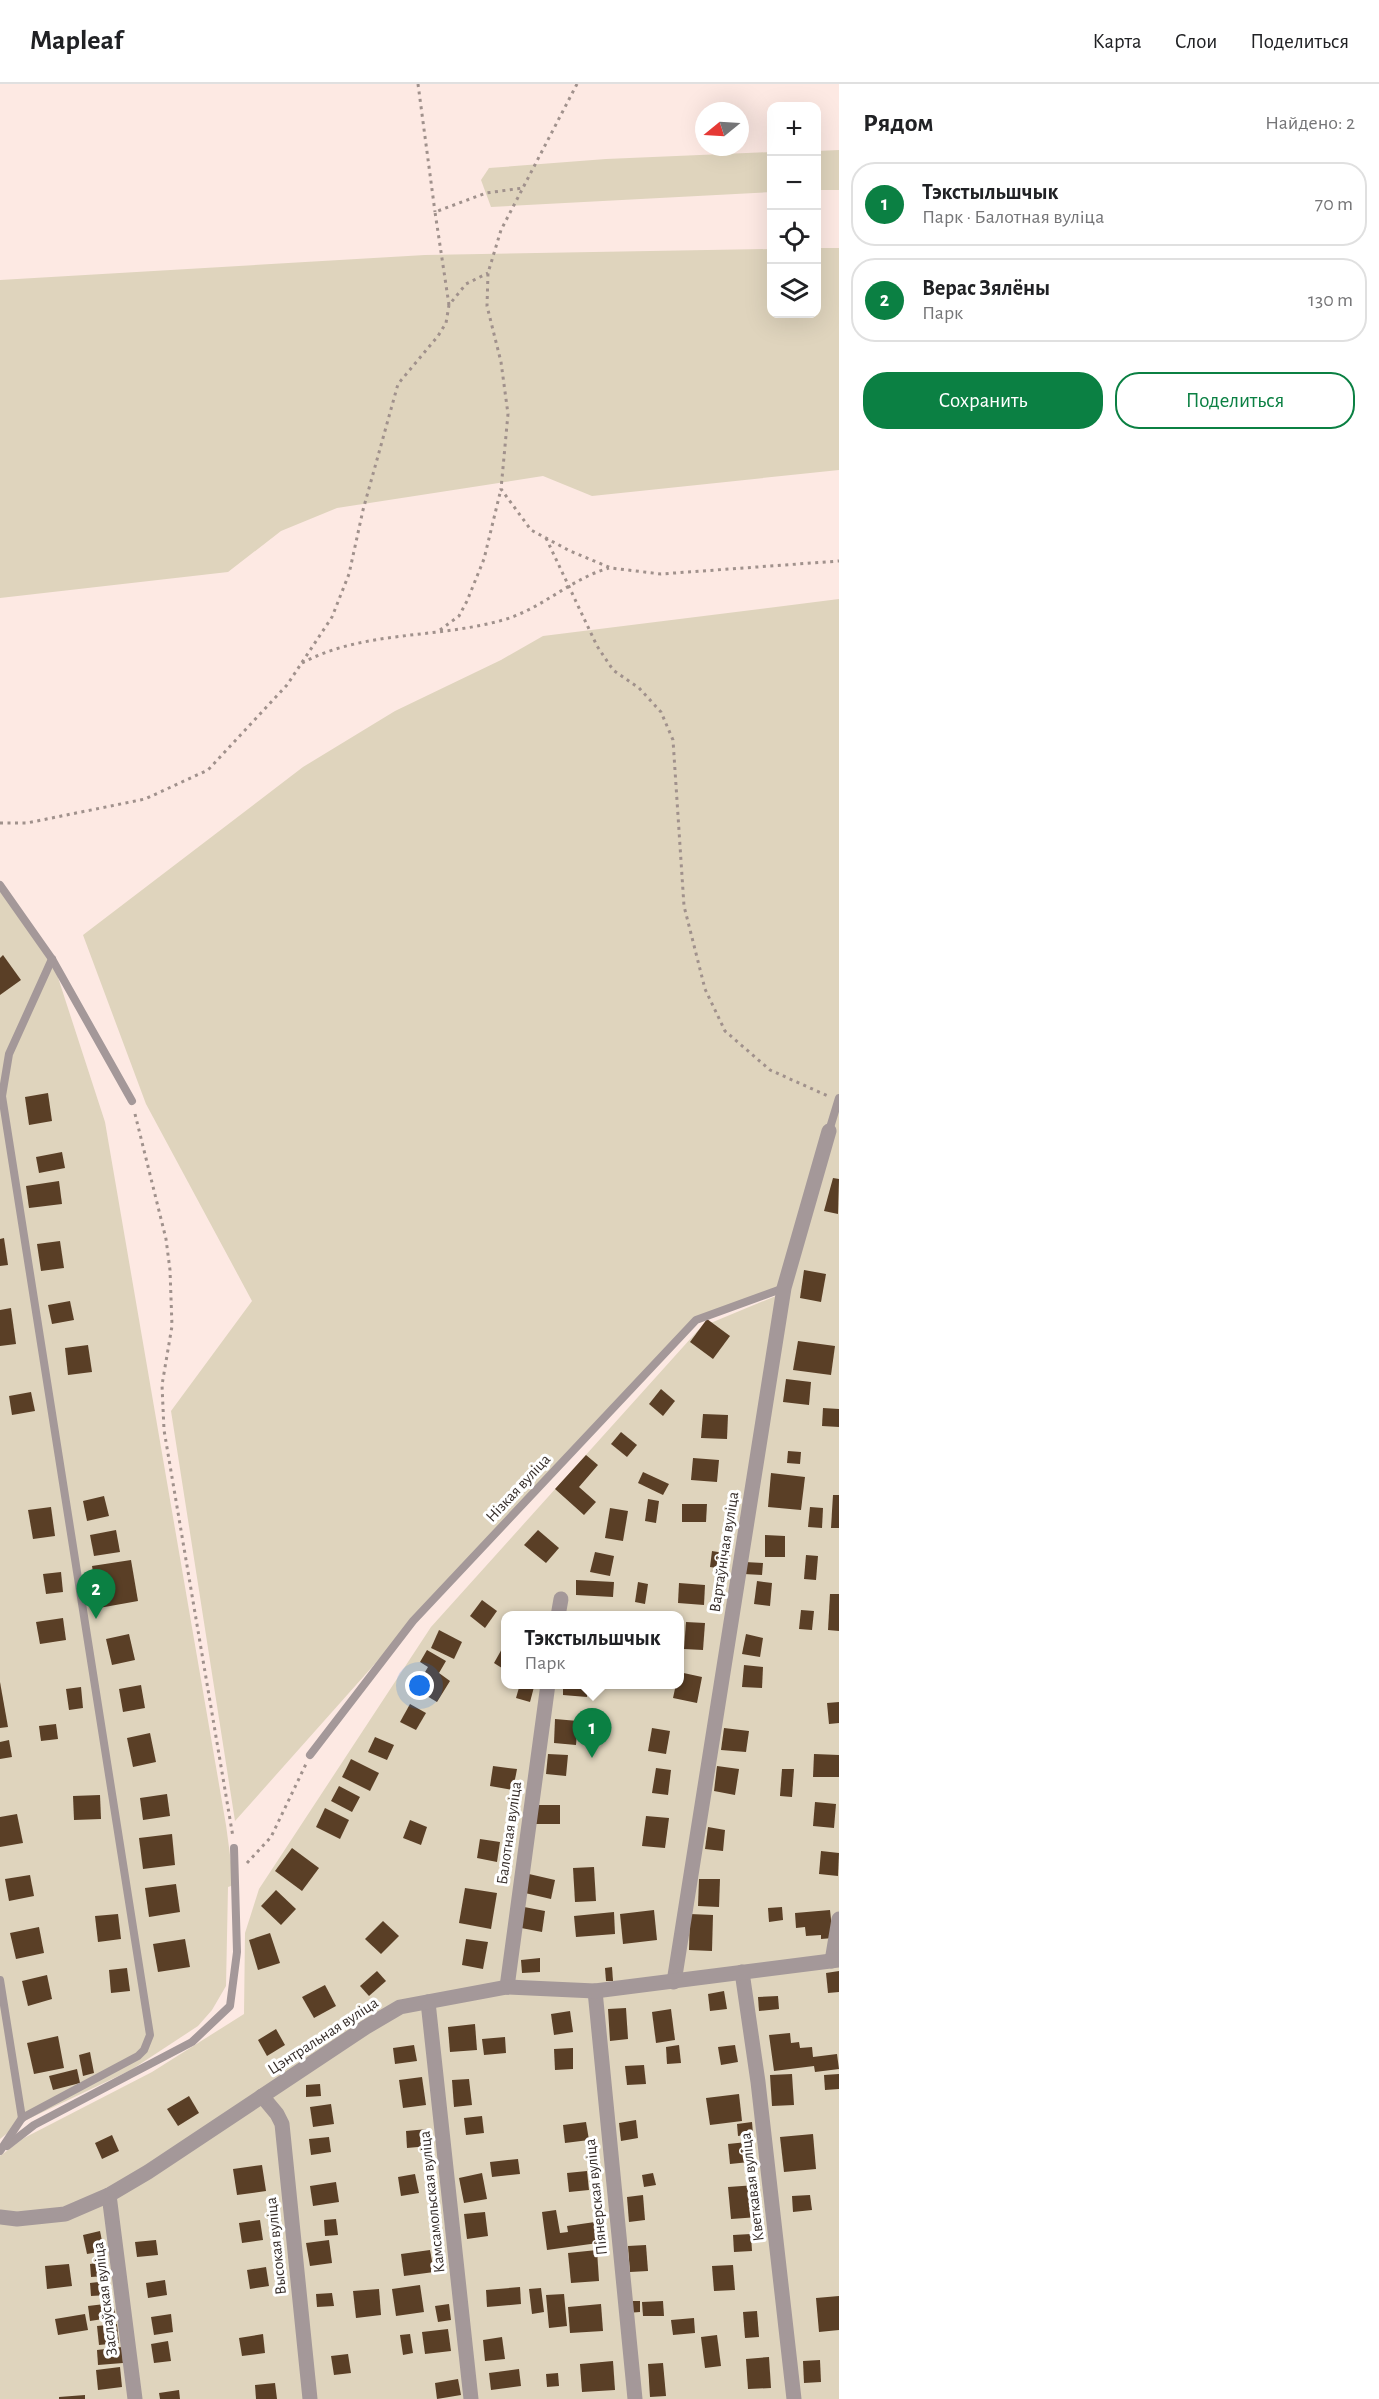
<!DOCTYPE html>
<html lang="ru">
<head>
<meta charset="utf-8">
<style>
	:root { --surface:#fff; --page:#f2f2f2; --text:#202124; --muted:#757577; --line:#e0e0e0; --accent:#0b8043 }
	body { margin:0; font-family:"Alegreya Sans",sans-serif; background:var(--page); color:var(--text) }
	.controls { position:absolute; right:18px; top:18px; display:grid; overflow:hidden; border-radius:12px; box-shadow:0 6px 24px #0002 }
	.controls button { width:54px; height:54px; display:grid; place-items:center; padding:0; border:0; border-bottom:2px solid var(--line); background:var(--surface); color:var(--text); font:30px sans-serif }
	.compass { position:absolute; left:695px; top:18px; width:54px; height:54px; border-radius:50%; background:var(--surface); box-shadow:0 6px 24px #0002; rotate:252deg }
	.you { position:absolute; left:420px; top:1602px; width:21px; height:21px; margin:-15px; border:4px solid #fff; border-radius:50%; background:#1a73e8; box-shadow:0 0 0 9px #1a73e833 }
	.badge { display:grid; place-items:center; width:39px; height:39px; border-radius:50%; background:var(--accent); color:#fff; font-size:20px; font-weight:700 }
	.pin { position:absolute; translate:-50% -50px; filter:drop-shadow(0 2px 3px #0008) }
	.pin::after { content:''; position:absolute; top:32px; width:21px; height:18px; background:inherit; clip-path:polygon(0 0,100% 0,50% 100%) }
	.popup { position:absolute; left:501px; top:1527px; width:183px; height:78px; box-sizing:border-box; display:grid; place-content:center; border-radius:12px; background:var(--surface); filter:drop-shadow(0 2px 4px #0005); font-size:20px; white-space:nowrap; color:var(--muted) }
	.popup b { font-size:22px; color:var(--text) }
	.popup::after { content:''; position:absolute; left:50%; top:100%; margin-left:-12px; border:12px solid transparent; border-top-color:var(--surface) }
	.list { margin:0; padding:0; list-style:none }
	h2 { display:flex; justify-content:space-between; align-items:center; height:78px; margin:0; padding:0 24px; font-size:26px }
	h2 small { font-size:20px; font-weight:400; color:var(--muted) }
	.list li { display:grid; grid-template-columns:39px 1fr auto; gap:18px; align-items:center; box-sizing:border-box; height:84px; margin:0 12px 12px; padding:0 12px; border:2px solid var(--line); border-radius:24px }
	.list b { display:block; font-size:22px; white-space:nowrap }
	.list p { margin:0; font-size:20px; white-space:nowrap; color:var(--muted) }
	.list em { font-size:20px; font-style:normal; color:var(--muted) }
	.actions { display:flex; gap:12px; padding:18px 24px }
	.actions a { flex:1; padding:14px 0; border:2px solid var(--accent); border-radius:24px; text-align:center; font-size:21px; color:var(--accent) }
	.actions .main { background:var(--accent); color:#fff }
	.icon { flex:none; width:33px; height:33px; fill:none; stroke:currentColor; stroke-width:2; stroke-linecap:round; stroke-linejoin:round }
	.map { position:relative; flex:none; width:839px; height:2315px; overflow:hidden }
	header { display:flex; align-items:center; gap:36px; box-sizing:border-box; height:84px; padding:0 30px; background:var(--surface); border-bottom:2px solid var(--line) }
	header strong { font-size:28px }
	nav { display:flex; gap:33px; margin-inline-start:auto; font-size:21px }
	main { display:flex }
	aside { flex:1; background:var(--surface) }
	.map>svg:first-child { display:block }
	.green { fill:#dfd4bd; fill-rule:evenodd }
	.building { fill:#5a3f26 }
	.lines { fill:none; stroke-linecap:round; stroke-linejoin:round }
	.path { stroke:#a0918c; stroke-width:3; stroke-dasharray:3 4.5; stroke-linecap:butt }
	.service { stroke:#a49899; stroke-width:8 }
	.minor { stroke:#a49899; stroke-width:15 }
	.labels { text-anchor:middle; dominant-baseline:central; stroke-width:6; stroke-linejoin:round; paint-order:stroke }
	.street-label { font-size:16px; fill:#362d29; stroke:#fff }
</style>
</head>
<body>
<header>
<strong>Mapleaf</strong>
<nav><a>Карта</a><a>Слои</a><a>Поделиться</a></nav>
</header>
<main>
<div class="map">
<svg width="839" height="2315" viewBox="0 0 839 2315">
	<rect width="100%" height="100%" fill="#fde9e3"/>
	<g class="green">
		<path d="M839,66v40h-22v-39z"/>
		<path d="M771,68v40l-280,15 -10,-27 8,-12 117,-9z"/>
		<path d="M817,164h22v222l-247,26 -49,-20 -206,32 -56,23 -53,41 -228,26v-318l425,-25 346,-6 1,65h44z"/>
		<path d="M839,515v499l-55,190 -88,32 -283,301 -178,200 -64,-410 81,-110 -106,-197 -63,-169 220,-168 92,-56 106,-51 42,-24z"/>
		<path d="M0,801l52,74 53,163 121,703 8,60 -6,2 -2,99 -14,24 -14,16 -67,44 -111,53 -20,16z"/>
		<path d="M839,1023v1292h-839v-243l24,-18 128,-66 92,-58 1,-81 14,-44 172,-262 270,-300 89,-37zM505,1532h174v68h-174z"/>
	</g>
	<g class="building">
		<path d="M3,871l18,25 -21,15v-37z"/>
		<path d="M48,1009l4,28 -23,4 -4,-28z"/>
		<path d="M62,1068l3,16 -26,5 -3,-16z"/>
		<path d="M833,1094l6,1 -1,35 -14,-3z"/>
		<path d="M59,1097l3,23 -33,4 -3,-22z"/>
		<path d="M4,1154l4,27 -8,1v-27z"/>
		<path d="M60,1157l4,27 -23,3 -4,-27z"/>
		<path d="M804,1186l22,4 -5,28 -21,-4z"/>
		<path d="M70,1217l4,19 -22,4 -4,-19z"/>
		<path d="M11,1224l5,36 -16,2v-36z"/>
		<path d="M707,1235l23,17 -17,23 -23,-17z"/>
		<path d="M798,1257l37,5 -4,29 -38,-5z"/>
		<path d="M88,1261l4,27 -24,3 -3,-27z"/>
		<path d="M786,1295l25,3 -2,23 -26,-3z"/>
		<path d="M661,1305l14,12 -12,15 -14,-12z"/>
		<path d="M31,1308l4,19 -23,4 -3,-19z"/>
		<path d="M823,1324l16,1v18l-17,-1z"/>
		<path d="M703,1330l25,1 -1,24 -26,-1z"/>
		<path d="M621,1348l16,13 -10,12 -16,-13z"/>
		<path d="M788,1367l13,1 -1,12 -13,-1z"/>
		<path d="M586,1371l12,10 -19,22 17,15 -12,13 -29,-26z"/>
		<path d="M693,1374l26,2 -2,22 -26,-2z"/>
		<path d="M643,1388l26,12 -6,11 -25,-12z"/>
		<path d="M771,1389l34,4 -4,33 -33,-3z"/>
		<path d="M833,1411h6v33h-8z"/>
		<path d="M104,1412l5,20 -22,5 -4,-20z"/>
		<path d="M648,1415l11,2 -3,22 -11,-2z"/>
		<path d="M682,1420h25l-1,18h-24z"/>
		<path d="M51,1423l4,29 -22,3 -5,-29z"/>
		<path d="M810,1423l13,1 -1,20 -14,-1z"/>
		<path d="M610,1424l18,3 -5,30 -18,-3z"/>
		<path d="M116,1446l4,22 -26,4 -4,-21z"/>
		<path d="M538,1446l21,18 -13,15 -22,-18z"/>
		<path d="M765,1451l20,1v21h-20z"/>
		<path d="M712,1467l18,3 -2,16 -18,-3z"/>
		<path d="M595,1468l19,4 -4,20 -20,-4z"/>
		<path d="M806,1471l12,1 -2,24 -12,-1z"/>
		<path d="M131,1476l7,41 -39,7 -7,-42z"/>
		<path d="M745,1478l18,1 -1,12 -18,-1z"/>
		<path d="M61,1488l2,20 -17,2 -3,-20z"/>
		<path d="M576,1496l38,2 -1,15 -37,-2z"/>
		<path d="M757,1497l15,2 -2,23 -16,-2z"/>
		<path d="M638,1498l10,2 -3,20 -10,-2z"/>
		<path d="M679,1499l26,2 -1,20 -26,-2z"/>
		<path d="M830,1510h9v37l-11,-1z"/>
		<path d="M482,1516l15,11 -12,17 -15,-12z"/>
		<path d="M801,1526l13,1 -2,19 -13,-1z"/>
		<path d="M63,1534l3,22 -26,4 -4,-22z"/>
		<path d="M686,1538l19,1 -2,27 -19,-1z"/>
		<path d="M439,1546l23,12 -8,17 -23,-11z"/>
		<path d="M129,1550l6,26 -23,5 -6,-26z"/>
		<path d="M746,1550l17,4 -3,19 -18,-3z"/>
		<path d="M503,1563l2,1v22l-11,-7z"/>
		<path d="M427,1566l19,11 -7,12 11,8 -13,21 -22,-13 13,-22 -8,-5z"/>
		<path d="M744,1581l19,2 -1,21 -20,-1z"/>
		<path d="M679,1588l23,5 -5,26 -24,-5 3,-14h3z"/>
		<path d="M0,1598l8,45 -8,1z"/>
		<path d="M520,1600l14,3 -4,15 -14,-4z"/>
		<path d="M563,1600h25l-1,13 -24,-2z"/>
		<path d="M141,1601l4,23 -22,4 -4,-23z"/>
		<path d="M81,1603l2,21 -14,2 -3,-21z"/>
		<path d="M839,1618v21l-10,1 -2,-21z"/>
		<path d="M410,1620l16,9 -10,17 -16,-8z"/>
		<path d="M555,1635l23,2 -2,24 -22,-2z"/>
		<path d="M56,1640l2,15 -17,2 -2,-15z"/>
		<path d="M652,1644l18,3 -4,23 -18,-3z"/>
		<path d="M724,1644l25,3 -3,21 -25,-2z"/>
		<path d="M150,1649l6,29 -23,5 -6,-29z"/>
		<path d="M375,1653l19,8 -7,15 -19,-8z"/>
		<path d="M9,1656l3,17 -12,2v-17z"/>
		<path d="M548,1670l20,1 -2,21 -20,-2z"/>
		<path d="M814,1670l25,1v22h-26z"/>
		<path d="M351,1675l28,14 -9,18 -28,-14z"/>
		<path d="M493,1682l24,3 -4,21 -23,-4z"/>
		<path d="M717,1682l22,3 -4,26 -21,-4z"/>
		<path d="M656,1684l15,2 -3,25 -16,-2z"/>
		<path d="M782,1685h12l-2,28 -12,-1z"/>
		<path d="M339,1702l21,11 -8,15 -21,-11z"/>
		<path d="M167,1710l3,22 -27,4 -3,-22z"/>
		<path d="M100,1711l1,24 -27,1 -1,-24z"/>
		<path d="M815,1718l21,2 -2,24 -21,-2z"/>
		<rect x="536" y="1721" width="24" height="19"/>
		<path d="M325,1724l24,12 -9,19 -24,-12z"/>
		<path d="M17,1730l6,29 -23,4v-30z"/>
		<path d="M646,1732l23,2 -4,30 -23,-2z"/>
		<path d="M410,1736l17,7 -6,18 -18,-7z"/>
		<path d="M708,1743l17,3 -2,21 -18,-2z"/>
		<path d="M172,1750l3,31 -32,4 -4,-31z"/>
		<path d="M480,1755l20,3 -3,20 -20,-4z"/>
		<path d="M292,1764l27,20 -17,23 -27,-20z"/>
		<path d="M821,1767l18,2 -1,23 -19,-2z"/>
		<path d="M594,1783l2,34 -21,1 -2,-34z"/>
		<path d="M529,1790l26,6 -4,19 -26,-6z"/>
		<path d="M30,1791l4,21 -25,5 -4,-22z"/>
		<path d="M699,1795h21l-1,28 -21,-1z"/>
		<path d="M176,1800l4,28 -31,5 -4,-29z"/>
		<path d="M465,1804l32,5 -6,36 -32,-6z"/>
		<path d="M276,1806l20,19 -15,16 -20,-19z"/>
		<path d="M519,1822l26,5 -3,21 -26,-5z"/>
		<path d="M782,1823l1,13 -14,2 -1,-14z"/>
		<path d="M654,1826l3,30 -34,4 -3,-30z"/>
		<path d="M830,1826l3,28 -12,1v-4l-15,1 -1,-9 -9,1 -1,-15z"/>
		<path d="M614,1828l1,22 -39,3 -2,-21z"/>
		<path d="M118,1830l3,25 -23,3 -3,-26z"/>
		<path d="M690,1830l23,1 -1,36 -23,-1z"/>
		<path d="M383,1837l16,15 -18,18 -16,-15z"/>
		<path d="M39,1843l5,26 -28,6 -6,-26z"/>
		<path d="M270,1849l10,30 -22,7 -9,-30z"/>
		<path d="M185,1855l5,28 -32,5 -5,-28z"/>
		<path d="M466,1855l22,3 -5,27 -21,-4z"/>
		<path d="M540,1874v14l-18,1 -1,-13z"/>
		<path d="M612,1883l1,14h-7l-1,-13z"/>
		<path d="M127,1884l3,23 -19,2 -2,-23z"/>
		<path d="M377,1887l9,10 -17,15 -9,-10z"/>
		<path d="M839,1887v21l-11,1 -2,-20z"/>
		<path d="M47,1891l5,24 -24,7 -6,-25z"/>
		<path d="M325,1901l11,21 -22,12 -12,-21z"/>
		<path d="M724,1907l3,18 -17,2 -2,-17z"/>
		<path d="M778,1912l1,13 -20,2 -1,-14z"/>
		<path d="M626,1924l2,31 -18,2 -2,-32z"/>
		<path d="M671,1925l4,31 -19,3 -4,-31z"/>
		<path d="M570,1927l3,21 -19,3 -3,-21z"/>
		<path d="M475,1940l2,26 -27,2 -2,-25z"/>
		<path d="M276,1945l9,16 -18,11 -9,-16z"/>
		<path d="M790,1949l1,10 8,-1 1,6 12,-1 1,10 24,-3 2,15 -24,3 -1,-6 -40,5 -5,-36z"/>
		<path d="M58,1952l6,32 -30,6 -7,-31z"/>
		<path d="M505,1953l1,16 -22,2 -2,-16z"/>
		<path d="M414,1961l3,16 -22,3 -2,-16z"/>
		<path d="M679,1961l2,18 -14,1 -1,-17z"/>
		<path d="M735,1961l3,17 -17,3 -3,-18z"/>
		<path d="M573,1964v21l-18,1 -1,-21z"/>
		<path d="M90,1968l4,21 -11,3 -4,-21z"/>
		<path d="M644,1981l2,19 -19,1 -2,-19z"/>
		<path d="M77,1985l3,14 -27,7 -4,-14z"/>
		<path d="M792,1990l2,31 -22,1 -2,-31z"/>
		<path d="M839,1990v15l-14,1 -1,-15z"/>
		<path d="M422,1993l4,28 -23,3 -4,-28z"/>
		<path d="M469,1995l3,26 -18,2 -2,-27z"/>
		<path d="M320,2000l1,12 -15,1v-12z"/>
		<path d="M739,2010l3,27 -32,4 -4,-27z"/>
		<path d="M189,2012l10,17 -21,13 -11,-17z"/>
		<path d="M331,2020l3,20 -21,3 -3,-20z"/>
		<path d="M482,2032l2,17 -18,2 -2,-17z"/>
		<path d="M636,2036l2,18 -17,3 -2,-18z"/>
		<path d="M586,2038l3,18 -24,3 -2,-18z"/>
		<path d="M752,2038l1,12 -15,2 -1,-12z"/>
		<path d="M428,2045l1,17 -22,2 -1,-17z"/>
		<path d="M813,2050l3,35 -32,3 -4,-35z"/>
		<path d="M112,2051l7,16 -17,8 -7,-16z"/>
		<path d="M329,2053l2,15 -20,3 -2,-16z"/>
		<path d="M747,2058l2,20 -19,2 -2,-20z"/>
		<path d="M518,2075l2,15 -28,3 -2,-15z"/>
		<path d="M262,2081l4,26 -29,4 -4,-26z"/>
		<path d="M587,2087l2,19 -20,2 -2,-19z"/>
		<path d="M482,2089l5,26 -23,4 -5,-25z"/>
		<path d="M653,2089l3,12 -12,2 -2,-12z"/>
		<path d="M415,2090l4,19 -18,3 -3,-19z"/>
		<path d="M336,2098l3,20 -26,4 -3,-20z"/>
		<path d="M756,2101l3,32 -28,2 -3,-32z"/>
		<path d="M643,2111l2,25 -16,2 -2,-25z"/>
		<path d="M810,2111l2,15 -19,2 -1,-16z"/>
		<path d="M556,2126l4,23 8,-1 -1,-6 28,-4 3,21 -51,7 -5,-38z"/>
		<path d="M485,2128l3,24 -21,3 -3,-25z"/>
		<path d="M336,2135l2,16 -13,1 -1,-16z"/>
		<path d="M260,2136l3,20 -21,3 -3,-20z"/>
		<path d="M100,2147l4,20 -17,3 -4,-19z"/>
		<path d="M751,2150l1,17 -18,1 -1,-17z"/>
		<path d="M156,2156l2,15 -21,2 -2,-15z"/>
		<path d="M329,2156l3,23 -22,3 -4,-23z"/>
		<path d="M646,2161l2,26 -18,1 -2,-26z"/>
		<path d="M430,2166l4,22 -30,4 -3,-22z"/>
		<path d="M597,2166l2,31 -28,2 -3,-30z"/>
		<path d="M105,2178l1,14 -15,1 -1,-13z"/>
		<path d="M69,2180l3,22 -25,3 -2,-23z"/>
		<path d="M733,2181l2,25 -21,1 -2,-25z"/>
		<path d="M266,2183l3,19 -19,3 -3,-19z"/>
		<path d="M165,2196l2,15 -19,3 -2,-15z"/>
		<path d="M107,2197l1,14 -17,1 -1,-13z"/>
		<path d="M420,2201l4,27 -28,4 -4,-27z"/>
		<path d="M520,2203l1,17 -34,3 -1,-17z"/>
		<path d="M541,2204l3,24 -12,2 -3,-25z"/>
		<path d="M379,2205l2,26 -25,3 -3,-27z"/>
		<path d="M332,2209l2,13 -17,1 -1,-13z"/>
		<path d="M564,2210l3,32 -18,2 -3,-33z"/>
		<path d="M839,2212v34l-20,2 -3,-34z"/>
		<path d="M626,2217h14v11l-14,1z"/>
		<path d="M663,2217l1,15h-21l-1,-14z"/>
		<path d="M113,2219l3,14 -26,4 -2,-15z"/>
		<path d="M449,2220l2,16 -13,2 -3,-16z"/>
		<path d="M601,2220l2,27 -33,2 -2,-26z"/>
		<path d="M757,2227l2,26 -14,1 -2,-26z"/>
		<path d="M85,2230l3,16 -30,5 -3,-16z"/>
		<path d="M171,2230l2,18 -19,3 -3,-18z"/>
		<path d="M694,2234l1,15 -22,2 -2,-15z"/>
		<path d="M117,2240l2,19 -20,2 -2,-19z"/>
		<path d="M448,2245l3,22 -26,3 -3,-22z"/>
		<path d="M263,2250l2,19 -23,3 -3,-18z"/>
		<path d="M410,2250l3,19 -10,2 -3,-20z"/>
		<path d="M717,2251l4,31 -16,2 -4,-31z"/>
		<path d="M502,2253l3,22 -20,2 -2,-21z"/>
		<path d="M168,2257l3,20 -17,2 -3,-19z"/>
		<path d="M122,2263l1,16 -25,2 -1,-15z"/>
		<path d="M348,2270l3,19 -17,2 -3,-19z"/>
		<path d="M769,2273l2,31 -23,1 -2,-30z"/>
		<path d="M820,2276l1,22 -17,1 -1,-22z"/>
		<path d="M613,2277l2,29 -33,2 -2,-28z"/>
		<path d="M663,2279l3,33 -16,1 -2,-33z"/>
		<path d="M120,2283l2,20 -24,3 -2,-20z"/>
		<path d="M519,2285l2,17 -30,4 -2,-17z"/>
		<path d="M558,2289l1,13 -12,1 -1,-13z"/>
		<path d="M458,2295l3,16 -24,4 -2,-16z"/>
		<path d="M275,2299l2,16h-21l-1,-14z"/>
		<path d="M179,2306l1,9h-20l-1,-6z"/>
		<path d="M85,2311v4h-26v-2z"/>
	</g>
	<g class="lines">
		<g class="path">
			<path d="M418,0l17,128"/>
			<path d="M577,0l-76,146 -13,43 -1,33 14,56 7,52 -7,75 30,41 39,21 41,17 50,6 178,-13"/>
			<path d="M449,221l-14,-93 51,-19 37,-5"/>
			<path d="M546,454l51,108 16,24 26,18 22,24 12,28 11,166 21,83 20,42 45,39 58,26"/>
			<path d="M440,546l19,-14 8,-15 17,-42 17,-70"/>
			<path d="M302,579c62,-33 134,-24 201,-43 39,-11 67,-41 106,-52"/>
			<path d="M0,739h27l118,-24 63,-29 79,-85 45,-68 17,-43 14,-64 35,-126 40,-48 8,-13 3,-18 17,-21 22,-11"/>
			<path d="M135,1030l31,125 4,31 2,56 -10,59 2,45 69,407"/>
			<path d="M247,1779l24,-26 35,-73"/>
		</g>
		<g class="service">
			<path d="M0,801l52,74 80,142"/>
			<path d="M829,1047l10,-33"/>
			<path d="M310,1671l103,-134 283,-301 88,-32"/>
			<path d="M0,1896l22,138"/>
			<path d="M7,2062l27,-21 158,-83 38,-36 7,-54 -3,-104"/>
			<path d="M0,2067l22,-33 116,-62 6,-6 6,-15 -148,-939 7,-42 43,-95"/>
		</g>
		<g class="minor">
			<path d="M558,1532l3,-17"/>
			<path d="M832,1877l7,-42"/>
			<path d="M742,1888l16,110 36,317"/>
			<path d="M674,1898l110,-694 45,-157"/>
			<path d="M507,1903l41,-303"/>
			<path d="M595,1907l40,408"/>
			<path d="M428,1918l43,397"/>
			<path d="M262,2012l15,18 5,10 28,275"/>
			<path d="M109,2111l26,204"/>
			<path d="M0,2133l17,2 48,-5 44,-19 39,-23 218,-145 34,-20 107,-20 88,4 244,-31"/>
		</g>
	</g>
	<g class="labels">
		<g class="street-label">
			<text transform="translate(518 1404) rotate(-47)">Нізкая вуліца</text>
			<text transform="translate(724 1468) rotate(-81)">Вартаўнічая вуліца</text>
			<text transform="translate(509 1749) rotate(-82)">Балотная вуліца</text>
			<text transform="translate(323 1952) rotate(-33)">Цэнтральная вуліца</text>
			<text transform="translate(752 2103) rotate(-97)">Кветкавая вуліца</text>
			<text transform="translate(596 2113) rotate(-96)">Піянерская вуліца</text>
			<text transform="translate(432 2118) rotate(-96)">Камсамольская вуліца</text>
			<text transform="translate(276 2162) rotate(-96)">Высокая вуліца</text>
			<text transform="translate(105 2215) rotate(-97)">Заслаўская вуліца</text>
		</g>
	</g>
</svg>
<div class="controls">
<button>+</button>
<button>−</button>
<button><svg class="icon" aria-label="locate" viewBox="0 0 24 24"><circle cx="12" cy="12" r="6"/><path d="M12 2v4M12 18v4M2 12h4M18 12h4"/></svg></button>
<button><svg class="icon" aria-label="layers" viewBox="0 0 24 24"><path d="M12 4l9 5-9 5-9-5zM3 14l9 5 9-5"/></svg></button>
</div>
<svg class="compass" viewBox="-18 -18 36 36"><path d="M0-13l5 13h-10z" fill="#e53935"/><path d="M0 13l5-13h-10z" fill="#757577"/></svg>
<div class="you"></div>
<div class="pin badge" style="left:592px;top:1674px">1</div>
<div class="popup"><b>Тэкстыльшчык</b>Парк</div>
<div class="pin badge" style="left:96px;top:1535px">2</div>
</div>
<aside>
<h2>Рядом<small>Найдено: 2</small></h2>
<ul class="list">
<li><span class="badge">1</span><div><b>Тэкстыльшчык</b><p>Парк · Балотная вуліца</p></div><em>70 m</em></li>
<li><span class="badge">2</span><div><b>Верас Зялёны</b><p>Парк</p></div><em>130 m</em></li>
</ul>
<div class="actions"><a class="main">Сохранить</a><a>Поделиться</a></div>
</aside>
</main>
</body>
</html>
